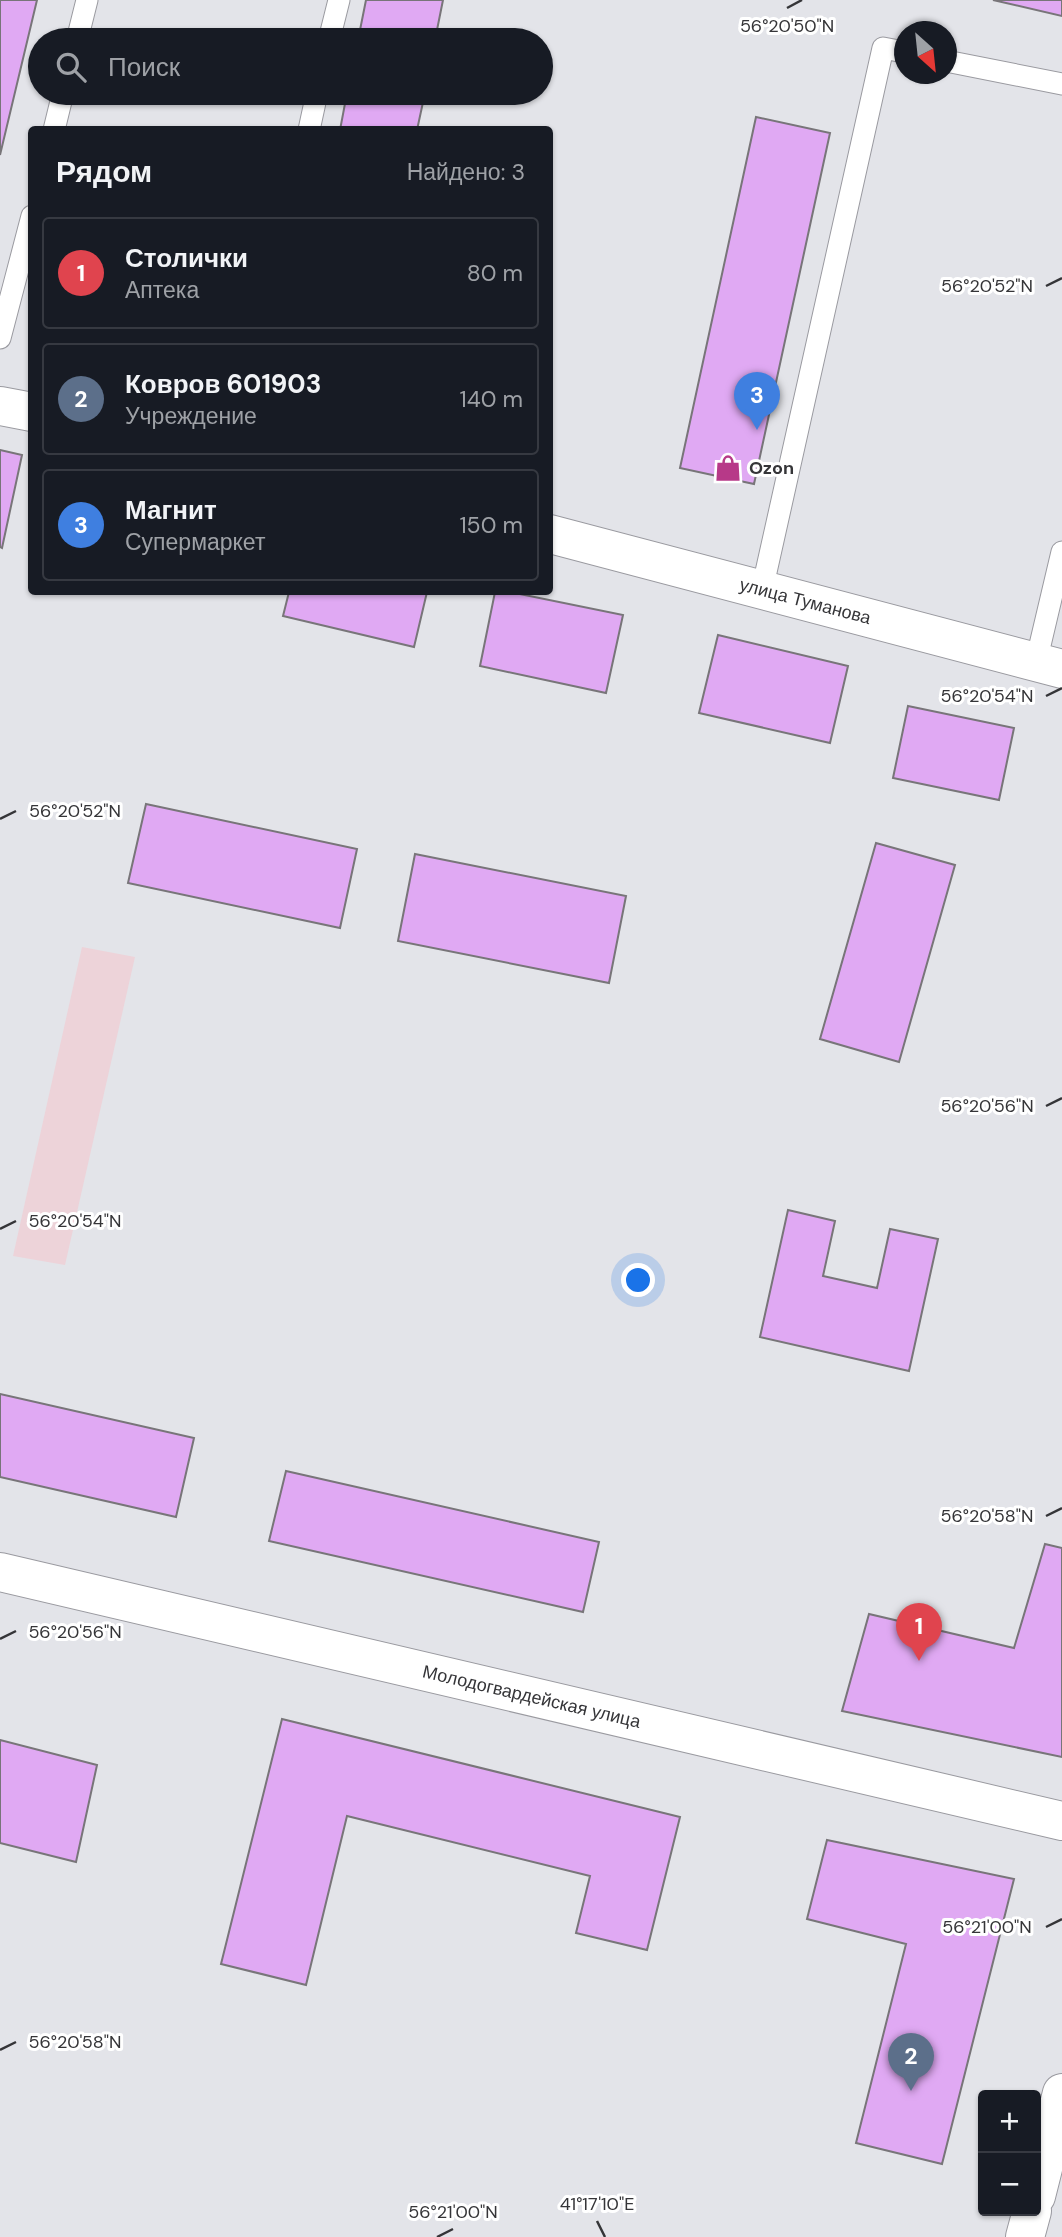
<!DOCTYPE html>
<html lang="ru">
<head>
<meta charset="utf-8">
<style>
	:root { --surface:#171b24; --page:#242831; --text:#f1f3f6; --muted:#9ea1a6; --line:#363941; --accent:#0f766e }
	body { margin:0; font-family:"DM Sans",sans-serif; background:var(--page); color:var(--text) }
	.controls { position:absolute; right:21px; bottom:21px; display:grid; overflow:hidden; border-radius:7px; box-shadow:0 2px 5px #0004 }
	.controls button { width:63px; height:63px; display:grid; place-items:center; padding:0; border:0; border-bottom:2px solid var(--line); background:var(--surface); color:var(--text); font:35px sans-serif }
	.compass { position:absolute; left:894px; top:21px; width:63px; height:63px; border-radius:50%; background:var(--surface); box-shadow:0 2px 5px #0004; rotate:153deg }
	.you { position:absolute; left:639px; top:1281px; width:24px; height:24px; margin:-18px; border:5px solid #fff; border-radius:50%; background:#1a73e8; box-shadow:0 0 0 10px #1a73e833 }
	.badge { display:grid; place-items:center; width:46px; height:46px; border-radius:50%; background:var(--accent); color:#fff; font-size:23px; font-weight:700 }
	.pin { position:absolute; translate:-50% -58px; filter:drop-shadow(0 2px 4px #0008) }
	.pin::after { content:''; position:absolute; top:37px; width:24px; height:21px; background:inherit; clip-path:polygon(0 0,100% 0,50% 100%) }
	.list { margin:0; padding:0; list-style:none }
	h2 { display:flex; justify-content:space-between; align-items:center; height:91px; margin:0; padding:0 28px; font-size:30px }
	h2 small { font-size:23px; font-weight:400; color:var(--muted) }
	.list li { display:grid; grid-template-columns:46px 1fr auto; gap:21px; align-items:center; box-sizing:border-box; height:112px; margin:0 14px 14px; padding:0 14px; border:2px solid var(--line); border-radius:7px }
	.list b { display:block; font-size:26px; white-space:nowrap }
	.list p { margin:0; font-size:23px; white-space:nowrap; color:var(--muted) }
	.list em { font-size:23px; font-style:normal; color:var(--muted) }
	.icon { flex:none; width:38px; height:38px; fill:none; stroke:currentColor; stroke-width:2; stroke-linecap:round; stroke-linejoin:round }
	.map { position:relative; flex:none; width:1062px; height:2237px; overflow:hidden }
	.search { position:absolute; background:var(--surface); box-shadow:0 2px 5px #0004; left:28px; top:28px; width:525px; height:77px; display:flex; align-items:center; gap:18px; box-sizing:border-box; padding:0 24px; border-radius:38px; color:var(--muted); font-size:26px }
	.panel { position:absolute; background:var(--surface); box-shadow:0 2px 5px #0004; left:28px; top:126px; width:525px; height:469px; border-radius:7px }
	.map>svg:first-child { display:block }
	.industrial { fill:#edd3d9 }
	.building { fill:#e0a9f3; stroke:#787579; stroke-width:2 }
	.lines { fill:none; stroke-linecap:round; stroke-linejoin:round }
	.service-casing { stroke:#9a9aa0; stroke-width:23 }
	.minor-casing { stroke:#9a9aa0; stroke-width:40 }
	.service { stroke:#fff; stroke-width:21 }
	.minor { stroke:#fff; stroke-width:38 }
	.ticks { fill:none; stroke:#353538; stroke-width:2.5 }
	.labels { text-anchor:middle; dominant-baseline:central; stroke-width:6; stroke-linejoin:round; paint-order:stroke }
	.poi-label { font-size:18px; font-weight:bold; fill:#353538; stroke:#fff; text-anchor:start }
	.street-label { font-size:18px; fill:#353538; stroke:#fff }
	.ticks-label { font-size:18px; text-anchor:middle; fill:#353538; stroke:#fff; stroke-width:6; stroke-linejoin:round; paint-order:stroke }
</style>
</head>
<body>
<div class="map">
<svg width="1062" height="2237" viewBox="0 0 1062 2237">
	<rect width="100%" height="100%" fill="#e3e4e9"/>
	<path class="industrial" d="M82,947l53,10 -70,308 -52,-9z"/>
	<g class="building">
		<path d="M0,0h37l-37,155z"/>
		<path d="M366,0h77l-8,40h-77z"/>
		<path d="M993,0h69v16z"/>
		<path d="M347,93h78l-8,37h-77z"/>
		<path d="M756,117l74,16 -76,351 -74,-16z"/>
		<path d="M0,450l22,5 -20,93 -2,-1z"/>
		<path d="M289,592h138l-13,55 -131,-31z"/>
		<path d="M495,592h15l113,23 -17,78 -126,-27z"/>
		<path d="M718,635l130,31 -18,77 -131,-30z"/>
		<path d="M908,706l106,22 -15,72 -106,-22z"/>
		<path d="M146,804l211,45 -17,79 -212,-45z"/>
		<path d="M876,843l79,22 -56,197 -79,-23z"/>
		<path d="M415,854l211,42 -17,87 -211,-42z"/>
		<path d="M788,1210l47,11 -12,55 54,12 13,-59 48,10 -29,132 -149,-34z"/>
		<path d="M0,1394l194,44 -18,79 -176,-40z"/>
		<path d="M286,1471l313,71 -16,70 -314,-71z"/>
		<path d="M1045,1544l17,4v209l-220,-46 27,-97 145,34z"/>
		<path d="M282,1719l398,98 -33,133 -71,-17 14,-57 -243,-60 -41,169 -85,-21z"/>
		<path d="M0,1740l97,25 -21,97 -76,-19z"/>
		<path d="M827,1840l187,39 -72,285 -86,-21 50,-199 -99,-25z"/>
	</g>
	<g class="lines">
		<defs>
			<g id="service">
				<path d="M77,40l10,-40"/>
				<path d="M329,40l10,-40"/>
				<path d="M946,61l116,23"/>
				<path d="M54,130l9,-37"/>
				<path d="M309,130l8,-37"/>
				<path d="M0,338l32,-122"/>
				<path d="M762,590l121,-542 21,4"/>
				<path d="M1036,662l26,-110"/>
			</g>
			<g id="minor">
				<path d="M0,406l32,6"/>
				<path id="s1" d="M550,534l512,135"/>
				<path id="s2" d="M0,1572l1062,249"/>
				<path d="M1036,2196l26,-103"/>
				<path d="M1025,2237l7,-26"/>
			</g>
		</defs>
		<use href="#service" class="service-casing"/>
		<use href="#minor" class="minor-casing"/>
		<use href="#service" class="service"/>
		<use href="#minor" class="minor"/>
	</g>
	<path class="ticks" d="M787,8l15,-8M1046,286l16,-8M1046,696l16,-8M0,819l16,-8M1046,1106l16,-8M0,1229l16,-8M1046,1516l16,-8M0,1639l16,-8M1046,1927l16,-8M0,2050l16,-8M597,2221l8,16M437,2237l16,-8"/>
	<defs>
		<symbol id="shop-bare" viewBox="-9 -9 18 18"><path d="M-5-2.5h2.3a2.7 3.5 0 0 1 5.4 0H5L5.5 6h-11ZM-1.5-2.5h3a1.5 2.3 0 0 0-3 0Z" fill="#b73988" stroke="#fff" stroke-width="2.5" paint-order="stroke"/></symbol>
	</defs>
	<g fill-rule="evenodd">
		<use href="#shop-bare" x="709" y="449" width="38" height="38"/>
	</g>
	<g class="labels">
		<g class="poi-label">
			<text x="749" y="468">Ozon</text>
		</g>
		<g class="street-label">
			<text stroke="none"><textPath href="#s1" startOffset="264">улица Туманова</textPath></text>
			<text stroke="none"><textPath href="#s2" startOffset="546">Молодогвардейская улица</textPath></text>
		</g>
	</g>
	<g class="ticks-label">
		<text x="787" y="32">56°20'50"N</text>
		<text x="987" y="292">56°20'52"N</text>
		<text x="987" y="702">56°20'54"N</text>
		<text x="75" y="817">56°20'52"N</text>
		<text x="987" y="1112">56°20'56"N</text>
		<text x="75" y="1227">56°20'54"N</text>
		<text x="987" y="1522">56°20'58"N</text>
		<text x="75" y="1638">56°20'56"N</text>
		<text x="987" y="1933">56°21'00"N</text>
		<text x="75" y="2048">56°20'58"N</text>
		<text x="597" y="2210">41°17'10"E</text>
		<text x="453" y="2218">56°21'00"N</text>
	</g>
</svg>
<div class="controls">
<button>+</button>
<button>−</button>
</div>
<svg class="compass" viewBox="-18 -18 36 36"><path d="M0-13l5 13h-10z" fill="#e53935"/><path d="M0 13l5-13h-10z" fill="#9ea1a6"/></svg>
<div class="you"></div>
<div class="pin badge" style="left:919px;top:1661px;background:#e0444e">1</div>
<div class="pin badge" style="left:911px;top:2091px;background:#5c6f8a">2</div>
<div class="pin badge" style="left:757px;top:430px;background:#3f7fe0">3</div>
<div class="search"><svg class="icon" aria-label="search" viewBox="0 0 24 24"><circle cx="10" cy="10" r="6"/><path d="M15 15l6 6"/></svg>Поиск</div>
<section class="panel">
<h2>Рядом<small>Найдено: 3</small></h2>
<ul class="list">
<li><span class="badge" style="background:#e0444e">1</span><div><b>Столички</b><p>Аптека</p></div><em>80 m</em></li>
<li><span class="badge" style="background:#5c6f8a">2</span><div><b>Ковров 601903</b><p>Учреждение</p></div><em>140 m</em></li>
<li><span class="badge" style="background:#3f7fe0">3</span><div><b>Магнит</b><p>Супермаркет</p></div><em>150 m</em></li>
</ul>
</section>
</div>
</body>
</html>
